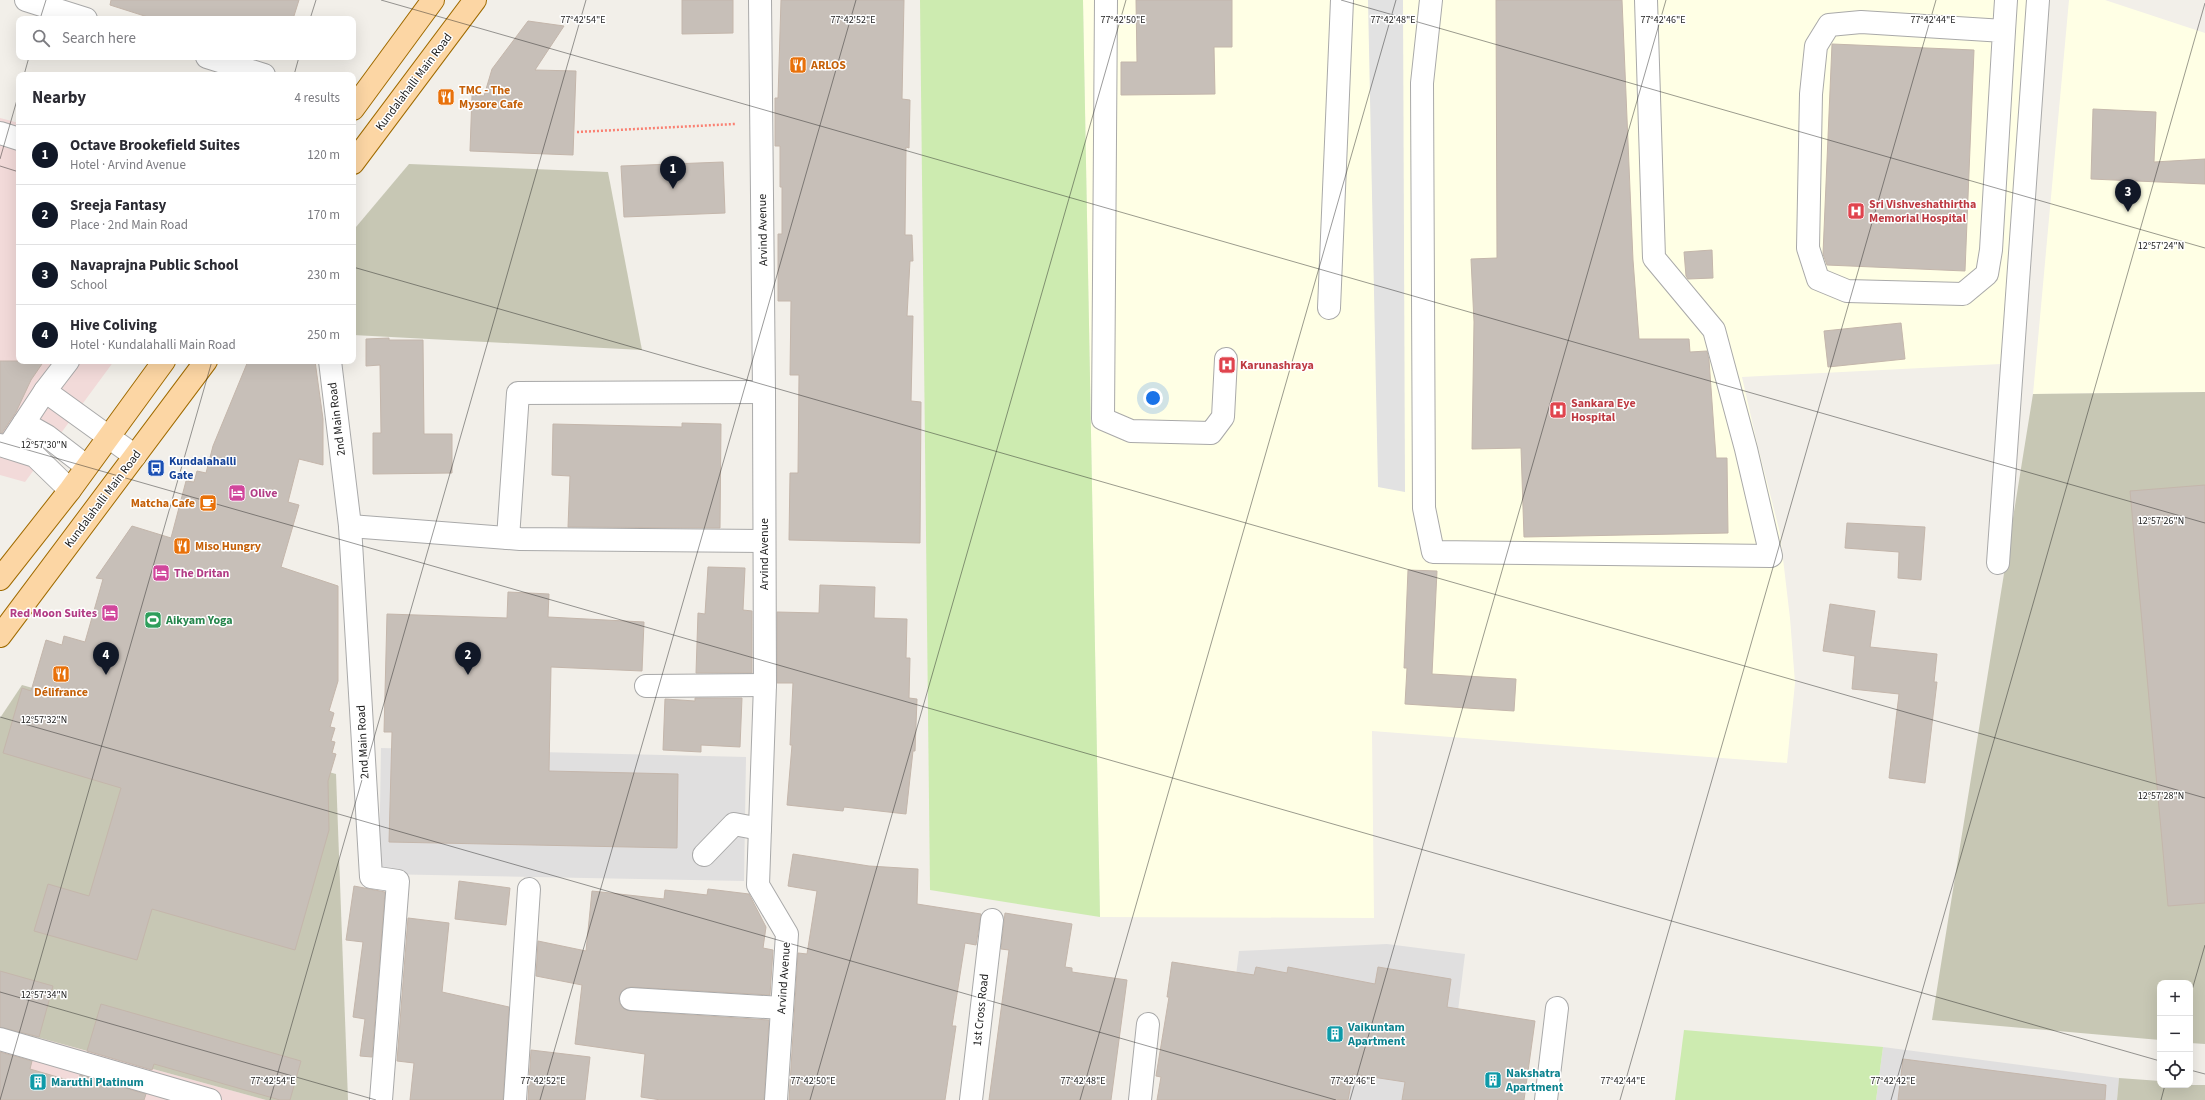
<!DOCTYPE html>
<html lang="en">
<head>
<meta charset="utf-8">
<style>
	:root { --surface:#fff; --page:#f7f7f7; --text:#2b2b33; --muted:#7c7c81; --line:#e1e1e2; --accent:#111827 }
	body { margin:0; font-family:"Source Sans 3",sans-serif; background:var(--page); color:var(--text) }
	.controls { position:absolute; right:12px; bottom:12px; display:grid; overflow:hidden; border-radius:8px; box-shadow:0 4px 16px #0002 }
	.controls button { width:36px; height:36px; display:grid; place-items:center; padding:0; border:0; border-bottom:1px solid var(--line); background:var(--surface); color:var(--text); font:20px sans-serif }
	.you { position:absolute; left:1153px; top:398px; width:14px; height:14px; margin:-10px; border:3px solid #fff; border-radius:50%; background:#1a73e8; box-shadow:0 0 0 6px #1a73e833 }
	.badge { display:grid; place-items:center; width:26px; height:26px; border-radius:50%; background:var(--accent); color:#fff; font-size:13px; font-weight:700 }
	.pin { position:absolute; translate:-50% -33px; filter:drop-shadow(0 1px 2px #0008) }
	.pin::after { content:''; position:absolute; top:21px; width:14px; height:12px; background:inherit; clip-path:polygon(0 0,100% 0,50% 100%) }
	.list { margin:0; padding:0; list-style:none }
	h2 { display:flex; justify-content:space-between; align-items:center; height:52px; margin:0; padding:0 16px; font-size:17px }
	h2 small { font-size:13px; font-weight:400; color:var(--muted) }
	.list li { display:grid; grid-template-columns:26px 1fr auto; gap:12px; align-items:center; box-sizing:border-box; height:60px; padding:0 16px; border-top:1px solid var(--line) }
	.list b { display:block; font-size:15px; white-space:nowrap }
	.list p { margin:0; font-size:13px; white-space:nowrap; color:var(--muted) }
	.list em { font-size:13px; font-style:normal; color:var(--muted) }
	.icon { flex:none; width:22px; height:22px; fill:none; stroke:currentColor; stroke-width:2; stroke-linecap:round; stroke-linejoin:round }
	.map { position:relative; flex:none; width:2205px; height:1100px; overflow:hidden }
	.search { position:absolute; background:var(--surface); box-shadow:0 4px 16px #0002; left:16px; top:16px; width:340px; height:44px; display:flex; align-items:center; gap:10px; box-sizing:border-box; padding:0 14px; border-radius:8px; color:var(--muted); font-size:15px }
	.panel { position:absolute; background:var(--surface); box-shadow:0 4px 16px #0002; left:16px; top:72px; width:340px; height:292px; border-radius:8px }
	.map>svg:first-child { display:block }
	.residential { fill:#e0dfdf }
	.commercial { fill:#f2dad9 }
	.education { fill:#ffffe5 }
	.construction { fill:#c7c7b4 }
	.grass { fill:#cdebb0 }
	.parking { fill:#e2e2e2 }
	.building { fill:#c7bfb8; stroke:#c4b6ab }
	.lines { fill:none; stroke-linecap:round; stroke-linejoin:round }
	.minor-casing { stroke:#a9a9a9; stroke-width:24 }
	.major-casing { stroke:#a06b00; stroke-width:24 }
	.path { stroke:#fa8072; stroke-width:2.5; stroke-dasharray:2 2; stroke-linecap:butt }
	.minor { stroke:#fff; stroke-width:22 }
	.major { stroke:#fcd6a4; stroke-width:22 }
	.ticks { fill:none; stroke:#222; stroke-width:1; stroke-opacity:0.45 }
	.labels { text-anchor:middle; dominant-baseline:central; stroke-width:3; stroke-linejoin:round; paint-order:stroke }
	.food-label { font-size:12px; font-weight:bold; fill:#c56008; stroke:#fff; text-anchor:start }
	.street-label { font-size:12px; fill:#222; stroke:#fff }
	.health-label { font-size:12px; font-weight:bold; fill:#be3a42; stroke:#fff; text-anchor:start }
	.transit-label { font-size:12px; font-weight:bold; fill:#164399; stroke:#fff; text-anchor:start }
	.hotel-label { font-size:12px; font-weight:bold; fill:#b23c85; stroke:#fff; text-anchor:start }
	.leisure-label { font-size:12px; font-weight:bold; fill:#27864d; stroke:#fff; text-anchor:start }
	.culture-label { font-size:12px; font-weight:bold; fill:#0d838f; stroke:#fff; text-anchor:start }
	.ticks-label { font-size:10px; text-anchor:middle; fill:#222; stroke:#fff; stroke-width:3; stroke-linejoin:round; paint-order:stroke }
</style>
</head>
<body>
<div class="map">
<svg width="2205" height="1100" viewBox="0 0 2205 1100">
	<rect width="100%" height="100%" fill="#f2efe9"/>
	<g class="residential">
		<path d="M381,748l365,9 -2,124 -365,-7z"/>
		<path d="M1387,944l78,10 -18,146h-226l18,-149z"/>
		<path d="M1883,1047l236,31 -2,22h-241z"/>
	</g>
	<g class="commercial">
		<path d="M0,118l19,5v238h95l-89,121 -25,-7z"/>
		<path d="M0,1027l266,73h-266z"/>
	</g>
	<g class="education">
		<path d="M1083,0h944l-26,364 -259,13 15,66 23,90 10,85 5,65 -8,80 -415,-32 2,187 -274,-1z"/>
		<path d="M2069,0h36l100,33v359l-172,2z"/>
	</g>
	<g class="construction">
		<path d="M409,164l199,8 34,178 -289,-15 3,-108z"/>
		<path d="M2205,392v652l-15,-1v-60h-30v57l-228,-20 101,-626z"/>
		<path d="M22,685l314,89 12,326h-82l-266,-73v-309z"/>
		<path d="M2119,1078l41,3v4h45v15h-88z"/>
	</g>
	<g class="grass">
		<path d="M920,0h163l17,917 -170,-27z"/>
		<path d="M1684,1030l199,17 -7,53h-201z"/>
	</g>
	<path class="parking" d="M1368,0h35l2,492 -27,-5z"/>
	<g class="building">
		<path d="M111,0h188l-6,19h-139l-44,-14z"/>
		<path d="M682,0h51v33l-51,1z"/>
		<path d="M781,0h123l-2,99 8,1 -1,48 -3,-1 -1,88h7l1,26h-3l-3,55h6l-2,85 10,1 -1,141 -131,-3 1,-67h8l1,-98h-9l1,-74h-13v-67h4v-47h-2v-41h-5v-48h3z"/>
		<path d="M1136,0h96v47h-18l1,47 -94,1v-33h16z"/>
		<path d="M1496,0h126l11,260 6,79h50l1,13 17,-1 2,9 7,98h11l1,75 -204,4 -3,-89 -49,1 2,-127 -3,-63 26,-1z"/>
		<path d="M528,21l36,5 -29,44 41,1 -3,84 -103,-4 2,-56 12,1 8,-27z"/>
		<path d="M1832,44l142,6 -9,221 -138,-6 -4,-11z"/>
		<path d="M2093,109l63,3 -2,50 51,-3v25l-114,-5z"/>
		<path d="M723,162l2,51 -101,4 -3,-51z"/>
		<path d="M1712,250l1,28 -25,1 -2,-3 -2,-24z"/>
		<path d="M1901,323l4,36 -77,8 -4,-36z"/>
		<path d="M389,338v2h34l1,94h28v39l-79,1v-41h8l-1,-68 -14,1v-27z"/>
		<path d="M0,361h44l-13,19 -15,32 -14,21h-2z"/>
		<path d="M248,361h67l8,58v46l-24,-6 -11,43 11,3 -18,62 57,19v95l-9,30 5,2 -4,14 5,1 -4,13 4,1 -3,11 4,1 -8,27 1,49 -34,120 -143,-41 -15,51 -103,-29 14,-47 41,12 32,-108 -118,-35 19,-65 9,3 15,-51 16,5 2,-9 21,6 18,-63 -7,-1 36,-52 39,12 15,-57 8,1 3,-11 9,2 7,-27z"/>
		<path d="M682,423l39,1 -1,104 -152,-1 2,-51 -18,-1 1,-51 129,3z"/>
		<path d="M2205,485v418l-37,3 -38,-415z"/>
		<path d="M1847,523l78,4 -4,53 -23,-2 1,-26 -54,-4z"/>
		<path d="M708,567l37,1 -2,42 9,1v62h-56l2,-60 7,1z"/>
		<path d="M1408,570l29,1 -5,103 84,5 -2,32 -109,-7 2,-36h-3z"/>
		<path d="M820,585l55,2 -1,31 33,1 -1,39h4l-1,40 8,1 -2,52h-2l-7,63 -62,-7 -1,4 -56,-6 5,-60h-2l3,-62h-16v-71l42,1z"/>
		<path d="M508,592l41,2 -1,23 96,5 -2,49 -91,-4 -2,104 129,3 -1,74 -288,-6 3,-110h-8l3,-118 120,4z"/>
		<path d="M1830,604l45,7 -5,36 67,7 -3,28h3l-12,101 -36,-5 10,-84 -47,-5 3,-33 -32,-5z"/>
		<path d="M695,698h47l-2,49 -39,-2v7l-38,-2 2,-51 30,2z"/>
		<path d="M793,854l76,12 49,3 -1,35 64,10 -5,31 -11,-2 -13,83h4l-11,74h-156l9,-147 9,1 10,-63 -29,-5z"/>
		<path d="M459,881l51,7 -4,37 -51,-6z"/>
		<path d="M354,886l31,6 -13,165 -12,-1 5,-37 -12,-2 10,-75 -17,-2z"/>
		<path d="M708,889l41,5 17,33 -3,21 10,2 -3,45 -138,-8 -6,1 -5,4 -2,6 1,6 4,5 6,2 139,9 -5,80h-103l-20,-3 4,-43 -70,-10 7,-59 -46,-9 2,-35 48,10 6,-60 72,8 1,-9 42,5z"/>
		<path d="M1005,913l67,11 -7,43 7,1v4l55,8 -16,120h-122l20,-150 -8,-1z"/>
		<path d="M408,918l41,5 -7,69 67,15 -6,93h-93l4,-37 -17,-2z"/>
		<path d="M1172,962l82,13 2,-8 31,6 1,-6 87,17 3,-17 73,12 -4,28 88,14 -11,79h-122l3,-18 -52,-8 -5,26h-191l4,-23 -5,-1 13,-79h-2z"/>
		<path d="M0,971l53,15 -14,51 -39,-10z"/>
		<path d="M101,1004l200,57 -11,39h-10l-126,-36 -2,6 -65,-19z"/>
		<path d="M531,1050l59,7 -5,43h-57z"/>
		<path d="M0,1052l32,9 -2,8 48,14 2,-8 66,19 -2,6h-144z"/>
		<path d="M1903,1059l203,26 -1,15h-207z"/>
	</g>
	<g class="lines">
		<defs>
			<g id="minor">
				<path d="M26,0l60,19"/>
				<path d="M760,0l4,392 1,293 -7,200 29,49 -11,166"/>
				<path d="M1106,0l-3,419 28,12 80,2 12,-16 3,-58"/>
				<path d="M1431,0l-9,83 2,425 9,44 338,4 -25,-107 -32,-119 -60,-72 -8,-258"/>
				<path d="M2004,31l-143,-9 -32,3 -13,21 -5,48 -3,154 10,31 29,12 116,3 24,-20 4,-24 13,-219 2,-31"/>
				<path d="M207,57l57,18"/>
				<path d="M0,133l19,6"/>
				<path d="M1329,308l13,-308"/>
				<path d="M330,361l20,165 21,351 27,4 -17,219"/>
				<path d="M45,391l90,65"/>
				<path d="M24,423l23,13 39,30"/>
				<path d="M0,445l35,11 35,34"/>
				<path d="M8,447l37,-56 23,-30"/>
				<path d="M350,526l170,13 244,2"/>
				<path d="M508,538l10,-145 246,-1"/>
				<path d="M1998,563l40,-563"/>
				<path d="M646,686l119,-1"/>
				<path d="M704,855l30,-31 26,5"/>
				<path d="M631,999l151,9"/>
				<path d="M0,1039l210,61"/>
				<path d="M515,1100l14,-211"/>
				<path d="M971,1100l21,-180"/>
				<path d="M1140,1100l8,-76"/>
				<path d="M1546,1100l11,-92"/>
			</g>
			<g id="major">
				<path d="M353,109l80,-109"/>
				<path d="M353,163l122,-163"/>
				<path d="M0,579l70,-89 94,-129"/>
				<path d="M0,636l206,-275"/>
			</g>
		</defs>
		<use href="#minor" class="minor-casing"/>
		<use href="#major" class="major-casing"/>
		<path class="path" d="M577,132l158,-8"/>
		<use href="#minor" class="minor"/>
		<use href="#major" class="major"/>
	</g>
	<path class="ticks" d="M381,0l1824,523M1341,0l864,248M40,19l6,-19M310,19l6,-19M24,75l5,-18M294,75l5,-18M0,159l19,-66M0,166l19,6M353,267l1852,531M0,442l2160,619M0,717l1336,383M0,992l376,108M2190,997l15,-52M2190,1070l15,4M0,1100l212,-739M270,1100l316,-1100M540,1100l316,-1100M810,1100l316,-1100M1080,1100l316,-1100M1350,1100l316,-1100M1620,1100l316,-1100M1891,1100l314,-1097M2161,1100l4,-15"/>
	<defs>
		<symbol id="restaurant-square" viewBox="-11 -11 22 22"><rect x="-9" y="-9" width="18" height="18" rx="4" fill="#e8710a" stroke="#fff"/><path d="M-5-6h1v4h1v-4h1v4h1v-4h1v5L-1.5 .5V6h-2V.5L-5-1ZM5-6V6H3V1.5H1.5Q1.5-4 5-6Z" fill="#fff"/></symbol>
		<symbol id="hospital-square" viewBox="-11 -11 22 22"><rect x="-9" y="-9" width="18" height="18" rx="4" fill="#e0444e" stroke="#fff"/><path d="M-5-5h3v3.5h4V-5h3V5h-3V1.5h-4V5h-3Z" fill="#fff"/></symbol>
		<symbol id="bus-square" viewBox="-11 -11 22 22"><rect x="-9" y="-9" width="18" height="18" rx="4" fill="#1a4fb4" stroke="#fff"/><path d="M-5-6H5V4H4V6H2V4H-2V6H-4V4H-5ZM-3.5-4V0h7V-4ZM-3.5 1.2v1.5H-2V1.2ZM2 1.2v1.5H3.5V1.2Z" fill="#fff"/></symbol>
		<symbol id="hotel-square" viewBox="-11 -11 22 22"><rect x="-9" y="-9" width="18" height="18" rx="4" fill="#d1479c" stroke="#fff"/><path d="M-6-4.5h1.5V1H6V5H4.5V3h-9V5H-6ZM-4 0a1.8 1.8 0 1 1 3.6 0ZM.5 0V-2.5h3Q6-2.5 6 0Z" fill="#fff"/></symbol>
		<symbol id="cafe-square" viewBox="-11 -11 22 22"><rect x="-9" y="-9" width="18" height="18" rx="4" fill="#e8710a" stroke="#fff"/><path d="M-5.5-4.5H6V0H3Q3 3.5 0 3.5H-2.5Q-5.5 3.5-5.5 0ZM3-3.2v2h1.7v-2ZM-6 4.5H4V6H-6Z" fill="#fff"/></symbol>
		<symbol id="stadium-square" viewBox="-11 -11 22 22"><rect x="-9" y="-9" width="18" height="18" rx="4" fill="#2e9e5b" stroke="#fff"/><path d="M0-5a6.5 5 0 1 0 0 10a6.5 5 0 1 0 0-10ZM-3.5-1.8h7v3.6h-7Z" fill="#fff"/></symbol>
		<symbol id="building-square" viewBox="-11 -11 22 22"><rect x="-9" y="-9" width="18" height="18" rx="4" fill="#0f9aa8" stroke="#fff"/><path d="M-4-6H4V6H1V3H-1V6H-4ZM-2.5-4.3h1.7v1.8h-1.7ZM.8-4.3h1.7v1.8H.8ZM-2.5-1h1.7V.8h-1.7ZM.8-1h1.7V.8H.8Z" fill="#fff"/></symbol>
	</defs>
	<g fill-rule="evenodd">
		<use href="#restaurant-square" x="788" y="55" width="20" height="20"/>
		<use href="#restaurant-square" x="436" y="87" width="20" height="20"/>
		<use href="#hospital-square" x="1846" y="201" width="20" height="20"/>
		<use href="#hospital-square" x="1217" y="355" width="20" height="20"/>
		<use href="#hospital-square" x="1548" y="400" width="20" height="20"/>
		<use href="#bus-square" x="146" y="458" width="20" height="20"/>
		<use href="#hotel-square" x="227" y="483" width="20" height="20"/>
		<use href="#cafe-square" x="198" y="493" width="20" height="20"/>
		<use href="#restaurant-square" x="172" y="536" width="20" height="20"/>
		<use href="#hotel-square" x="151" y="563" width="20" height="20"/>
		<use href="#hotel-square" x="100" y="603" width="20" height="20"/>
		<use href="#stadium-square" x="143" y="610" width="20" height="20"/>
		<use href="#restaurant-square" x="51" y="664" width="20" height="20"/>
		<use href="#building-square" x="1325" y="1024" width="20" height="20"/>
		<use href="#building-square" x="1483" y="1070" width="20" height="20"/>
		<use href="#building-square" x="28" y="1072" width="20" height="20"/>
	</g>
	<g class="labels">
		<g class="food-label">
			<text x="811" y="65">ARLOS</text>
			<text x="459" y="90">TMC - The<tspan x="459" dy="14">Mysore Cafe</tspan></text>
			<text x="195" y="503" text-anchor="end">Matcha Cafe</text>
			<text x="195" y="546">Miso Hungry</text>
			<text x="61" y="692" text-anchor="middle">Délifrance</text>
		</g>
		<g class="street-label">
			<text transform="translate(414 82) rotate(-53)">Kundalahalli Main Road</text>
			<text transform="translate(763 230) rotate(-91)">Arvind Avenue</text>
			<text transform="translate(337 419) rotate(-97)">2nd Main Road</text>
			<text transform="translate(103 499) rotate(-53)">Kundalahalli Main Road</text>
			<text transform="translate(764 554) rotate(-90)">Arvind Avenue</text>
			<text transform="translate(363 742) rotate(-93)">2nd Main Road</text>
			<text transform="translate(784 978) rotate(-86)">Arvind Avenue</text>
			<text transform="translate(981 1010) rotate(-84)">1st Cross Road</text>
		</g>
		<g class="health-label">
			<text x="1869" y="204">Sri Vishveshathirtha<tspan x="1869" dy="14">Memorial Hospital</tspan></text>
			<text x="1240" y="365">Karunashraya</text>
			<text x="1571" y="403">Sankara Eye<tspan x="1571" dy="14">Hospital</tspan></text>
		</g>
		<g class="transit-label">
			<text x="169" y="461">Kundalahalli<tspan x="169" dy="14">Gate</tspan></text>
		</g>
		<g class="hotel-label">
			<text x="250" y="493">Olive</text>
			<text x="174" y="573">The Dritan</text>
			<text x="97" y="613" text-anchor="end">Red Moon Suites</text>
		</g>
		<g class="leisure-label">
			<text x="166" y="620">Aikyam Yoga</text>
		</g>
		<g class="culture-label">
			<text x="1348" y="1027">Vaikuntam<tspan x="1348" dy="14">Apartment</tspan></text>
			<text x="1506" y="1073">Nakshatra<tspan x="1506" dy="14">Apartment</tspan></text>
			<text x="51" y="1082">Maruthi Platinum</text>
		</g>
	</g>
	<g class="ticks-label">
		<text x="583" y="23">77°42'54"E</text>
		<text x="853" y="23">77°42'52"E</text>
		<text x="1123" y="23">77°42'50"E</text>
		<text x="1393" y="23">77°42'48"E</text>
		<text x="1663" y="23">77°42'46"E</text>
		<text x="1933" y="23">77°42'44"E</text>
		<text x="2161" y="249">12°57'24"N</text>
		<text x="44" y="448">12°57'30"N</text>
		<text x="2161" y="524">12°57'26"N</text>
		<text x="44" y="723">12°57'32"N</text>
		<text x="2161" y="799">12°57'28"N</text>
		<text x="44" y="998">12°57'34"N</text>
		<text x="273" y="1084">77°42'54"E</text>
		<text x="543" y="1084">77°42'52"E</text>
		<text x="813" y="1084">77°42'50"E</text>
		<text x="1083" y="1084">77°42'48"E</text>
		<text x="1353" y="1084">77°42'46"E</text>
		<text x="1623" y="1084">77°42'44"E</text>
		<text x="1893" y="1084">77°42'42"E</text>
	</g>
</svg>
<div class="controls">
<button>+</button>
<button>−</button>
<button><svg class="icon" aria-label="locate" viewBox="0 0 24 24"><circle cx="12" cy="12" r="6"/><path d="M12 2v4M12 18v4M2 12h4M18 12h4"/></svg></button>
</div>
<div class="you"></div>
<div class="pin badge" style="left:673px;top:189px">1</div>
<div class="pin badge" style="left:468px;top:675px">2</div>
<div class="pin badge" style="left:2128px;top:212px">3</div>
<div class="pin badge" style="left:106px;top:675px">4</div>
<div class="search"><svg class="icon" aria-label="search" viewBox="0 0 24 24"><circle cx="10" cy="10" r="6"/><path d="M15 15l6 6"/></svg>Search here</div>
<section class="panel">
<h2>Nearby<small>4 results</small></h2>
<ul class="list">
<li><span class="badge">1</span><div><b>Octave Brookefield Suites</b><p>Hotel · Arvind Avenue</p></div><em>120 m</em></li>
<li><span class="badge">2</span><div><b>Sreeja Fantasy</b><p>Place · 2nd Main Road</p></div><em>170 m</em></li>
<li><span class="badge">3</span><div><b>Navaprajna Public School</b><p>School</p></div><em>230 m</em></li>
<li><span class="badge">4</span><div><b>Hive Coliving</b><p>Hotel · Kundalahalli Main Road</p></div><em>250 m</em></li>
</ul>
</section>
</div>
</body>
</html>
